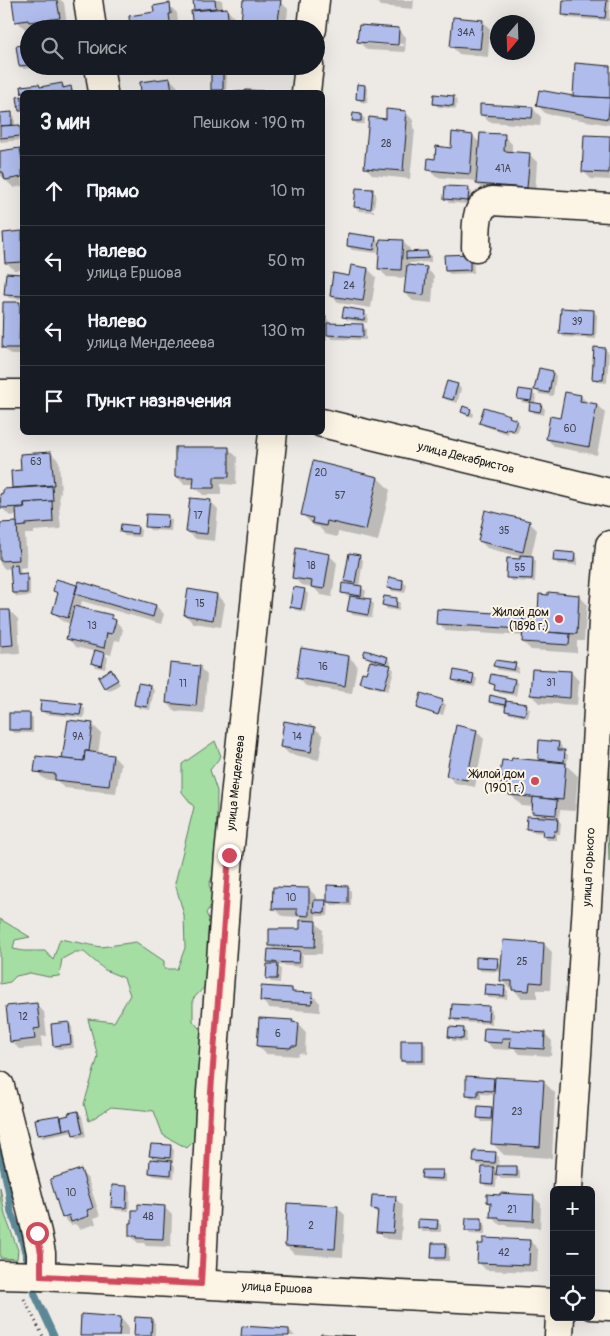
<!DOCTYPE html>
<html lang="ru">
<head>
<meta charset="utf-8">
<style>
	:root { --surface:#171b24; --page:#20242c; --text:#f1f3f6; --muted:#9ea1a6; --line:#363941 }
	body { margin:0; font-family:Pangolin,sans-serif; background:var(--page); color:var(--text) }
	.controls { position:absolute; right:15px; bottom:15px; display:grid; overflow:hidden; border-radius:8px; box-shadow:0 5px 20px #0002 }
	.controls button { width:45px; height:45px; display:grid; place-items:center; padding:0; border:0; border-bottom:1px solid var(--line); background:var(--surface); color:var(--text); font:25px sans-serif }
	.compass { position:absolute; left:490px; top:15px; width:45px; height:45px; border-radius:50%; background:var(--surface); box-shadow:0 5px 20px #0002; rotate:199deg }
	.stop { position:absolute; width:15px; height:15px; margin:-11px; border:4px solid #d1495b; border-radius:50%; background:#fff }
	.stop.end { background:#d1495b; border-color:#fff; box-shadow:0 1px 5px #0008 }
	.list { margin:0; padding:0; list-style:none }
	h2 { display:flex; justify-content:space-between; align-items:center; height:65px; margin:0; padding:0 20px; font-size:21px }
	h2 small { font-size:16px; font-weight:400; color:var(--muted) }
	.list li { display:grid; grid-template-columns:32px 1fr auto; gap:15px; align-items:center; box-sizing:border-box; height:70px; padding:0 20px; border-top:1px solid var(--line) }
	.list b { display:block; font-size:19px; white-space:nowrap }
	.list p { margin:0; font-size:16px; white-space:nowrap; color:var(--muted) }
	.list em { font-size:16px; font-style:normal; color:var(--muted) }
	.icon { flex:none; width:28px; height:28px; fill:none; stroke:currentColor; stroke-width:2; stroke-linecap:round; stroke-linejoin:round }
	.map { position:relative; flex:none; width:610px; height:1336px; overflow:hidden }
	.search { position:absolute; background:var(--surface); box-shadow:0 5px 20px #0002; left:20px; top:20px; width:305px; height:55px; display:flex; align-items:center; gap:12px; box-sizing:border-box; padding:0 18px; border-radius:28px; color:var(--muted); font-size:19px }
	.panel { position:absolute; background:var(--surface); box-shadow:0 5px 20px #0002; left:20px; top:90px; width:305px; height:345px; border-radius:8px }
	.map>svg:first-child { display:block }
	.green { fill:#a4dea3; stroke:#607d60 }
	.shadow { fill:#0003; fill-rule:evenodd }
	.lines { fill:none; stroke-linecap:round; stroke-linejoin:round }
	.stream { stroke:#5c8896; stroke-width:7 }
	.building { fill:#afbcec; stroke:#1c1c1c }
	.minor-casing { stroke:#1c1c1c; stroke-width:31 }
	.path { stroke:#1c1c1c; stroke-width:3; stroke-dasharray:1 4; stroke-linecap:butt }
	.minor { stroke:#fcf5e5; stroke-width:28 }
	.route { stroke:#d1495b; stroke-width:6 }
	.poi-dot { fill:#d1495b; stroke:#fcf5e5; stroke-width:2 }
	.labels { text-anchor:middle; dominant-baseline:central; stroke-width:4; stroke-linejoin:round; paint-order:stroke }
	.number-label { font-size:10px; fill:#414450 }
	.street-label { font-size:12px; fill:#1c1c1c; stroke:#fcf5e5 }
	.poi-label { font-size:12px; fill:#1c1c1c; stroke:#fcf5e5; text-anchor:end }
</style>
</head>
<body>
<div class="map">
<svg width="610" height="1336" viewBox="0 0 610 1336">
	<rect width="100%" height="100%" fill="#edeae6"/>
	<filter id="ink" filterUnits="userSpaceOnUse"><feTurbulence type="fractalNoise" baseFrequency=".02" numOctaves="2"/><feDisplacementMap in="SourceGraphic" scale="10" xChannelSelector="R" yChannelSelector="G"/><feConvolveMatrix kernelMatrix="1 2 1 2 8 2 1 2 1" color-interpolation-filters="sRGB"/></filter>
	<g filter="url(#ink)">
		<g class="green">
			<path d="M610,738v124l-1,-1 -1,-35 -4,-28z"/>
			<path d="M215,741l6,15 -11,14 7,21 -1,76 -7,18 6,15 -9,13 8,18 -4,50 -17,18v22l11,13 -4,101 -13,13 -24,-13 -9,-24 -43,-4 -22,14 -5,-17 14,-47 -10,-38 26,3 16,-27 -6,-17 -19,-8 -21,-18h-9l-13,7 -3,17 -10,1 -19,-4 -14,3 -6,6 -10,2v-65l30,18 -15,3 -2,9 11,2h21l8,9 7,-21 41,8 35,-5 28,19v8h13l8,-21 -1,-33 -9,-32 19,-76 -12,-15v-28z"/>
			<path d="M0,1187l5,28 13,35 -1,9 -17,-1z"/>
		</g>
		<g class="shadow">
			<path d="M13,0h48l3,3 3,22 -24,4 -7,-1 -11,1 -8,-8z"/>
			<path d="M195,0h27l1,10h4l8,8 1,11h-42l4,-17 -3,-3z"/>
			<path d="M245,0l35,1 8,8 -2,20h-38l-6,-6z"/>
			<path d="M374,0h40l-1,9 -32,-3z"/>
			<path d="M564,0h46l-1,21 -42,-3 -4,-4z"/>
			<path d="M169,5l8,8 1,9h-2l1,7h-45z"/>
			<path d="M482,21l8,8 -2,28 -29,-3 -8,-8z"/>
			<path d="M398,29l8,8 -1,15 -38,-2 -8,-8zM365,41l39,3v2l-39,-2z"/>
			<path d="M29,45v21l11,1 -16,2 -4,-3z"/>
			<path d="M202,66h15v4h6l4,4 -1,18h-10l-4,-3v-19h-6z"/>
			<path d="M610,67v58l-64,-11 -8,-8 36,-9z"/>
			<path d="M170,79l8,8 1,5h-36l-2,-9z"/>
			<path d="M62,84l4,4h4l5,4h-52v-4l16,-3 2,3z"/>
			<path d="M365,86l3,4 -1,13 -6,-1 -4,-4z"/>
			<path d="M454,97l3,4 -1,8 -18,-2 -4,-4z"/>
			<path d="M533,109l8,8 -1,9 -51,-4 -8,-8z"/>
			<path d="M405,112l8,8v8l2,2 -5,49 -37,-4 -8,-8 22,-47z"/>
			<path d="M11,113l4,4v9h5l2,3v11l-22,2v-28z"/>
			<path d="M361,115l4,4 -1,5h-7l-4,-4z"/>
			<path d="M473,136l7,7 24,-7 8,8v9l17,1 8,8 -2,33 -50,-3 -8,-8v-3l-41,-4 -8,-8 9,-9z"/>
			<path d="M585,137l25,1v42l-19,-1 -8,-8z"/>
			<path d="M20,149l2,3v34l-8,2 -14,-13v-23z"/>
			<path d="M468,189l4,3 -1,12 -22,-1 -3,-4z"/>
			<path d="M372,190l4,4 -2,14 -16,-2v3l16,1v2l-15,-1 -4,-4z"/>
			<path d="M22,233v37h-8l-8,-8 -1,-28z"/>
			<path d="M375,238l5,5h-1l-2,10 -25,-3 -4,-4z"/>
			<path d="M402,241l8,8v4l17,-1 4,4v6l-22,1v3l17,2 8,8 -2,27 -19,-2 -8,-8 2,-15 -20,-1 -8,-8z"/>
			<path d="M446,256l27,3 1,14 -24,1 -4,-3z"/>
			<path d="M368,269l8,8 -5,31 -32,-5 -8,-8 19,-18z"/>
			<path d="M7,274l15,1v24l-13,-1 -3,-4z"/>
			<path d="M20,304l2,2v49h-11l-8,-8z"/>
			<path d="M364,312l4,4 -1,7 -20,-3 -3,-4z"/>
			<path d="M594,312l3,3 -1,24 -32,-2 -4,-4z"/>
			<path d="M322,317h3l4,4 -1,3 35,2 3,3v11l-34,-1 -5,-5v6l-5,-1z"/>
			<path d="M605,349l4,4 -2,30 -10,-1 -3,-3z"/>
			<path d="M553,372l3,4 -3,20 -14,-2 -3,-4z"/>
			<path d="M448,382l10,3 3,4 -4,14 -10,-3 -4,-3z"/>
			<path d="M532,393l4,3 -1,8 6,1 4,4 -1,6 -10,-2 -4,-4 1,-5 -9,-2 -3,-3z"/>
			<path d="M581,396l8,8 8,1 8,8 -8,42 -42,-8 -8,-8 14,-20z"/>
			<path d="M470,410l4,4 -1,3 -7,-2 -3,-4z"/>
			<path d="M509,416l11,9 -3,8 -8,-2 -1,3 -24,-8 -3,-4z"/>
			<path d="M229,449l8,8 -1,28 -15,-1v11h-18l-8,-8v-3h-11l-8,-8z"/>
			<path d="M51,453l8,8 2,32h-2l1,15h-1l2,21 -27,2v3h-9l2,33 -7,1 1,7h5l4,3v18l-13,1 -4,-4 -1,-25 -7,1 -5,-5v-39l18,-2v-8l-8,1 -8,-8 12,-19 -1,-17 9,-1z"/>
			<path d="M314,463l64,15 12,12 -12,51 -40,-9 -1,5 -12,-3 -6,-7 -5,-1 -12,-12z"/>
			<path d="M210,501l8,8 -3,32 -19,-2 -9,-8z"/>
			<path d="M168,517l4,3 -1,11 -21,-1 -4,-4z"/>
			<path d="M529,522l8,8 -6,27 5,4 -1,21 -24,-1 -3,-4 13,-17v-3l-34,-9 -8,-8z"/>
			<path d="M137,527l4,3 -1,7 -15,-1 -4,-4z"/>
			<path d="M574,554l4,4 -1,7 -19,-1 -4,-4z"/>
			<path d="M329,555l8,8 -5,34 -11,-2 -8,-8 -12,-2 -8,-8z"/>
			<path d="M359,556l4,4 -4,27 3,1 4,3 -2,9 6,1 4,3 -2,14 -19,-3 -4,-4 2,-14 -5,-1 -4,-4 9,-6 -5,-5z"/>
			<path d="M57,581l99,25 8,8 -3,10 -79,-23 -2,8 31,7 12,13 -3,12 -5,-1 -4,15 -7,-2 4,5 -3,11 -9,-2 -3,-4 3,-11 -20,-5 -8,-8 3,-15 -9,-3 -8,-8 5,-18 -5,-4z"/>
			<path d="M403,581l4,4 -2,8 -13,-2 -4,-4z"/>
			<path d="M304,590l4,4 -3,18 -10,-2 -4,-4z"/>
			<path d="M217,595l8,8 -4,24 -28,-4 -8,-8z"/>
			<path d="M579,596l8,8 -3,37h-7v12l-46,-3 -8,-8 1,-6 -78,-5 -8,-8v-12l108,7 -6,-6z"/>
			<path d="M397,600l3,3 -1,8 -12,-2 -3,-4z"/>
			<path d="M10,611l8,8 2,34 -20,1v-42z"/>
			<path d="M365,656l22,2 4,4 -1,4 4,4 -6,21 -23,-6 -4,-4 6,-6 4,-15z"/>
			<path d="M349,657l8,8 -5,28 -46,-7 -8,-8z"/>
			<path d="M515,665l4,3 -1,5 -20,-3 -3,-4z"/>
			<path d="M199,667l8,8 -3,38 -29,-2 -8,-8z"/>
			<path d="M111,670l9,14 -11,7 -4,-4z"/>
			<path d="M571,672l8,9 -2,24 -38,-2 -8,-8z"/>
			<path d="M473,675l4,4 -2,8 -18,-3 -4,-4z"/>
			<path d="M515,680l3,4 -2,12 -17,-3 -4,-4 1,-2 -6,-4z"/>
			<path d="M139,685l11,1 4,4 -4,20 -11,-2 -4,-3z"/>
			<path d="M506,700l2,2 18,4 4,3 -2,9 -18,-4 -4,-4v-3l-12,-2 -4,-4z"/>
			<path d="M442,701l4,4 -3,10 -22,-7v3l-3,-3z"/>
			<path d="M81,705l4,4 -1,9 -39,-4 -4,-4z"/>
			<path d="M29,715l4,3v15h-19l-4,-3z"/>
			<path d="M93,725l8,8 -3,21 15,2 8,8 -5,29 -52,-5 -7,-7 -13,-2 -8,-8 27,-11z"/>
			<path d="M315,728l8,8 -4,24 -30,-6 -8,-8z"/>
			<path d="M476,731l8,8 -9,48 -20,-4 -8,-8z"/>
			<path d="M559,743l3,4v4l2,1 4,3 -1,11 11,10 -3,35 -15,-1 -1,8h-3l5,5 -1,11h-3v6h-10l-3,-4v-3l-13,-1 -4,-4 11,-10 -5,-5v-6l-11,-1 -12,-12v-2l-7,-8v-7l-2,-2 41,-13 -3,-3z"/>
			<path d="M328,887h19l4,4v15l-19,-1 -3,-3 -1,14h-10l-2,-2v9l7,7 -1,24h-21l2,2 -1,11 -25,-2 4,4 -1,14 -9,-1 -4,-4 6,-13 -4,-4 7,-10 -6,-6 31,-14 4,-9 -5,-5 -18,-1 -8,-8 35,-19 8,8v4h8l3,3z"/>
			<path d="M544,944l8,8 -2,38h-13v8h-16l-8,-10h-4l-8,-8 1,-8 -21,-1 -4,-4 20,-8 5,6z"/>
			<path d="M504,987l4,4 -1,8 -18,-1 -3,-3z"/>
			<path d="M291,989l5,5h16l8,9v9l-51,-4 -8,-8z"/>
			<path d="M36,1004l8,8 3,24 -6,1 1,10 -23,2 -8,-8z"/>
			<path d="M489,1007l3,4v13l-36,-2 -4,-4z"/>
			<path d="M292,1022l2,1 4,1 8,8 -1,22 -6,-1 -1,3 -32,-2 -8,-8z"/>
			<path d="M69,1023l3,4 2,21 -16,1 -4,-3z"/>
			<path d="M463,1030l4,3 -1,9 -13,-1 -4,-4z"/>
			<path d="M485,1030l59,3 8,8 -1,15 -31,-2 -10,-10v6l-17,-1 -8,-8z"/>
			<path d="M423,1041l3,4v19h-20l-4,-3z"/>
			<path d="M494,1079l2,2h47l12,12 -3,65 -48,-3 -12,-12 1,-21h-11l-3,-4 12,-10 3,3 1,-16 -14,-1v5h-10l-3,-4z"/>
			<path d="M78,1112l4,4 4,20 -9,2 -4,-6 -30,6 -4,-3 20,-19 2,2 9,-2z"/>
			<path d="M170,1146l4,4 -1,11h-3l5,5 -1,12 -20,-2 -4,-3 6,-12 -5,-5z"/>
			<path d="M495,1154l4,3 -1,10 18,1 4,4v7h-19l-4,-5 -1,13 -10,-1 -3,-3 1,-17 -6,-1 -3,-3zM485,1166h13v7l-5,-4 -8,-1z"/>
			<path d="M80,1171l8,8 12,37 -6,2 2,6 -16,5 -5,-5 -4,1 -8,-8z"/>
			<path d="M443,1172l3,3v7l-20,-1 -4,-4z"/>
			<path d="M126,1187l4,4 -1,20 -13,-1 -4,-4z"/>
			<path d="M533,1196l8,8 -1,24 -32,-1 -2,-2h-6l-8,-8v-11l-4,-4z"/>
			<path d="M395,1198l8,8 -2,34 -15,-1 -8,-8 1,-16 -7,-6z"/>
			<path d="M164,1207l8,8 -1,32 -25,-1 -2,-3h-6l-8,-8z"/>
			<path d="M337,1207l8,8 -2,42 -49,-3 -8,-8z"/>
			<path d="M482,1220l3,3v12l-15,-1 -3,-4z"/>
			<path d="M437,1221l4,4v7h-18l-4,-4z"/>
			<path d="M530,1241l8,8 -1,23 -51,-2 -8,-8 6,-17z"/>
			<path d="M446,1245l3,3v13h-13l-3,-4z"/>
			<path d="M120,1318l8,8v10h-47z"/>
			<path d="M152,1320l3,3v13h-20z"/>
			<path d="M289,1330l6,6h-52z"/>
		</g>
		<g class="lines">
			<g class="stream">
				<path d="M0,1152l8,37 3,24 10,24 8,29"/>
				<path d="M32,1281l3,14 19,41"/>
			</g>
		</g>
		<g class="building">
			<path d="M12,0h45l3,18 -31,4 -1,-2 -13,2z"/>
			<path d="M193,0h22l1,8 -22,2z"/>
			<path d="M243,0h38l-4,27 -36,-4z"/>
			<path d="M563,0h44l-2,18 -43,-3z"/>
			<path d="M170,3l1,11h-2l2,15h-41l-1,-13 25,-4 -1,-6z"/>
			<path d="M227,8l2,21h-36l-2,-18z"/>
			<path d="M453,17l30,3 -3,29 -30,-2z"/>
			<path d="M359,25l40,3 -1,17 -41,-3z"/>
			<path d="M29,44v21l-10,1 -3,-20z"/>
			<path d="M575,63l35,3v32l-37,-2z"/>
			<rect x="211" y="69" width="12" height="21"/>
			<path d="M170,78l2,14h-31l-1,-10z"/>
			<path d="M62,83l1,5 8,-2 1,6h-50v2l-1,-8 18,-2 1,3z"/>
			<path d="M357,84l8,1 -1,15 -8,-1z"/>
			<path d="M245,90l23,1 -1,1h-33v-1l11,1z"/>
			<path d="M539,90l34,6 37,2 -2,21 -72,-13z"/>
			<path d="M434,94l20,2 -1,10 -20,-2z"/>
			<path d="M22,96v15h-3l-2,-14z"/>
			<path d="M480,104l53,3 -1,11 -52,-3z"/>
			<path d="M386,109l20,2 -1,10h2l-4,50 -39,-3 5,-51 17,2z"/>
			<path d="M12,112v13l-12,1v-13z"/>
			<path d="M353,113l8,1v7h-9z"/>
			<path d="M20,125l1,11 -21,2v-12z"/>
			<path d="M452,132l21,3 -3,39 -43,-4 1,-12 7,1 1,-13 15,2z"/>
			<path d="M480,133l25,1 -1,17 26,2 -3,35 -51,-4z"/>
			<path d="M584,135l26,1 -1,37 -27,-1z"/>
			<path d="M20,148l2,13v16l-17,3 -2,-8h-3v-21z"/>
			<path d="M445,186l24,1 -1,14 -24,-2z"/>
			<path d="M356,188l17,1 -2,20 -17,-2z"/>
			<path d="M22,231v31l-17,1 -2,-30z"/>
			<path d="M348,233l28,4 -2,13 -27,-4z"/>
			<path d="M380,239l23,1 -2,30 -23,-1z"/>
			<path d="M427,251l1,7 -22,1v-7z"/>
			<path d="M470,254v16l-25,1 -1,-16z"/>
			<path d="M351,265l17,3 -5,33 -33,-5 3,-23 16,3z"/>
			<path d="M407,265l20,2 -3,28 -20,-2z"/>
			<path d="M6,273l16,1v22l-18,-1z"/>
			<path d="M3,302h17l-1,46h-17z"/>
			<path d="M344,307l21,4 -1,9 -22,-3z"/>
			<path d="M561,308l33,2 -1,26 -34,-2z"/>
			<path d="M322,315l4,1 -3,20h-1z"/>
			<path d="M327,323l36,1v13l-36,-2z"/>
			<path d="M594,347l11,1 -2,32 -11,-1z"/>
			<path d="M539,368l14,3 -4,22 -15,-3z"/>
			<path d="M447,381l11,3 -5,16 -11,-3z"/>
			<path d="M519,389l14,2 -2,10 -14,-2z"/>
			<path d="M565,392l16,3 -1,6 17,3 -8,43 -43,-8 4,-23 10,2z"/>
			<path d="M530,402l12,2 -2,8 -11,-2z"/>
			<path d="M463,406l8,3 -2,6 -8,-3z"/>
			<path d="M484,407l26,8 -1,2 8,3 -4,11 -7,-3 -1,3 -26,-8z"/>
			<path d="M175,447h54v30h-15v11h-21l1,-11h-19z"/>
			<path d="M51,452l3,33 -42,3 -1,-17 10,-1 -1,-16z"/>
			<path d="M313,461l65,16 -12,53 -39,-9 -1,5 -14,-3 1,-5 -12,-3z"/>
			<path d="M52,486l1,15 -29,2v4l-23,1 -1,-14 3,-1v-4z"/>
			<path d="M190,498l21,2 -4,34 -21,-2z"/>
			<path d="M52,501l1,21 -27,2v2l-9,1 -1,-19h9l-1,-5z"/>
			<path d="M485,510l45,11 -7,31 -45,-11z"/>
			<path d="M146,514l22,1 -1,13 -22,-1z"/>
			<path d="M17,522l2,38 -19,1v-38z"/>
			<path d="M121,524l17,2 -1,8 -17,-2z"/>
			<path d="M296,548l34,6 -6,35 -13,-2 1,-6 -20,-3z"/>
			<path d="M554,551l21,2 -1,9 -21,-1z"/>
			<path d="M349,553l11,2 -5,28 -11,-2z"/>
			<path d="M520,555l13,1 -1,23 -26,-1 1,-20 13,1z"/>
			<path d="M17,564l1,10 9,-1v20h-15l-2,-28z"/>
			<path d="M389,577l14,3 -1,10 -15,-2z"/>
			<path d="M56,579l21,6 -9,33 -16,-5 6,-20 -5,-2z"/>
			<path d="M79,581l77,24 -3,12 -78,-23z"/>
			<path d="M342,583l20,3 -1,10 -20,-3z"/>
			<path d="M293,587l12,2 -4,20 -11,-2z"/>
			<path d="M188,589l29,5 -4,26 -29,-5z"/>
			<path d="M548,592l31,3 -2,39 -31,-2 1,-19h-9l1,-19 9,1z"/>
			<path d="M350,596l21,3 -3,16 -21,-4z"/>
			<path d="M384,596l13,2 -1,10 -14,-3z"/>
			<path d="M74,606l38,9 -1,3 5,2 -4,14 -5,-1 -3,15 -38,-9z"/>
			<path d="M437,609l86,6 -1,14 -86,-5z"/>
			<path d="M0,610h10l3,35 -13,1z"/>
			<path d="M524,615l23,2 -1,15 24,2 -1,11 -47,-3z"/>
			<path d="M301,648l48,8 -4,30 -49,-8z"/>
			<path d="M95,650l10,3 -3,13 -11,-3z"/>
			<path d="M365,650l23,7 -2,6 -23,-7z"/>
			<path d="M495,660l21,3 -2,7 -21,-4z"/>
			<path d="M370,661l21,4 -7,23 -25,-6 3,-10 4,1z"/>
			<path d="M170,663l30,3 -4,40 -30,-3z"/>
			<path d="M111,669l7,11 -14,8 -6,-11z"/>
			<path d="M532,669l39,2 -1,27 -40,-3z"/>
			<path d="M454,670l20,4 -2,10 -20,-4z"/>
			<path d="M491,674l24,5 -3,14 -18,-3 1,-5 -6,-2z"/>
			<path d="M138,683l12,2 -3,22 -13,-2z"/>
			<path d="M421,693l22,7 -5,15 -21,-7z"/>
			<path d="M490,695l16,4 -1,6 -16,-3z"/>
			<path d="M41,700l41,4 -2,11 -40,-4z"/>
			<path d="M506,701l21,3 -2,11 -20,-4z"/>
			<rect x="9" y="713" width="21" height="17"/>
			<path d="M68,720l25,3 -4,28h-4l-1,10 -22,-2z"/>
			<path d="M284,721l31,6 -4,25 -31,-5z"/>
			<path d="M456,725l21,5 -10,50 -21,-4z"/>
			<path d="M539,740l20,2 -1,8h7l-1,12 -26,-3z"/>
			<path d="M85,751l28,4 -4,31 -54,-6v-6l-21,-2 2,-16 48,5z"/>
			<path d="M512,758l54,5 -3,37 -54,-5v-10h-8l1,-9h-2l2,-16 9,1z"/>
			<path d="M533,797l24,3 -1,15 -24,-2z"/>
			<path d="M527,816l31,2 -1,13h-3l-1,6 -11,-1 1,-6 -17,-1z"/>
			<path d="M327,885l21,1v17l-21,-1z"/>
			<path d="M273,887l36,1v28l-12,-1v-6h-25z"/>
			<path d="M314,900h12l-1,13 -12,-1z"/>
			<path d="M300,920l16,1 -1,26 -46,-1v-17h31z"/>
			<path d="M503,940l41,3 -2,40 -12,-1 -1,9 -17,-1v-9h-12z"/>
			<path d="M268,949l32,2 -1,12 -32,-1z"/>
			<path d="M476,957l22,1 -1,11 -21,-1z"/>
			<path d="M267,964h11l-1,15h-11z"/>
			<path d="M485,984l20,2 -1,10 -20,-1z"/>
			<path d="M261,986l31,2v4l21,1 -1,11 -52,-3z"/>
			<path d="M37,1003l3,25 -6,1 1,10 -25,3 -4,-36z"/>
			<path d="M452,1004l37,2 -1,15 -37,-2z"/>
			<path d="M259,1018l34,2 -1,2 7,1 -2,23h-6v2l-34,-2z"/>
			<path d="M69,1022l2,22 -18,2 -2,-22z"/>
			<path d="M449,1027l15,1 -1,11 -15,-2z"/>
			<path d="M484,1028l61,4 -1,17 -34,-2 1,-9h-9v5l-19,-1z"/>
			<rect x="401" y="1040" width="22" height="21"/>
			<path d="M466,1076l28,2 -1,13 -15,-1v6l-12,-1z"/>
			<path d="M495,1077l49,3 -4,67 -49,-3z"/>
			<path d="M478,1106l14,1 -1,12 -14,-1z"/>
			<path d="M78,1111l5,22 -10,2 -2,-7 -8,2 -2,-13 8,-2 -1,-2z"/>
			<path d="M60,1115l3,15 -25,5 -3,-16z"/>
			<path d="M151,1144l20,1 -1,13 -21,-2z"/>
			<path d="M474,1151l22,1 -1,11 -22,-1z"/>
			<path d="M150,1159l22,2 -1,14 -22,-2z"/>
			<path d="M497,1166h20v10l-21,-1z"/>
			<path d="M482,1167h12l-1,17 -12,-1z"/>
			<path d="M81,1169l12,39 -6,2 2,6 -18,6 -2,-7 -7,3 -12,-39z"/>
			<path d="M422,1170h21l-1,9 -21,-1z"/>
			<path d="M112,1185l15,1 -1,22 -15,-1z"/>
			<path d="M500,1193l34,2 -1,26 -34,-2v-2h-9l1,-14 -4,-1v-8l13,1z"/>
			<path d="M372,1195l24,1 -3,37 -17,-1 2,-22 -7,-1z"/>
			<path d="M287,1203l51,3 -3,43 -50,-3z"/>
			<path d="M138,1204l27,2 -2,33 -26,-1v-2h-8v-13h3v-13h6z"/>
			<path d="M466,1218h16v13h-17z"/>
			<path d="M418,1219l20,1 -1,9 -19,-1z"/>
			<path d="M483,1238l47,2 -1,25 -52,-2 1,-19h5z"/>
			<path d="M432,1243h14l-1,15h-14z"/>
			<path d="M81,1314l40,3 -2,19h-39z"/>
			<path d="M135,1317l17,1 -1,18h-17z"/>
			<path d="M242,1326l47,3v7h-48z"/>
			<path d="M321,1334l34,2h-35z"/>
		</g>
		<g class="lines">
			<defs>
				<g id="minor">
					<path d="M88,0l4,29"/>
					<path d="M312,29l3,-29"/>
					<path d="M99,66l4,26"/>
					<path d="M306,92l3,-26"/>
					<path d="M476,247c1,-16 -3,-41 16,-46l118,7"/>
					<path d="M0,394h22"/>
					<path d="M322,423l288,70"/>
					<path d="M0,1086l37,147 4,20v23"/>
					<path d="M568,1190l20,-301 15,-268 7,-76"/>
					<path d="M0,1275l41,1 513,27"/>
					<path d="M201,1284l10,-192 18,-237 44,-423"/>
					<path d="M591,1305l19,1"/>
					<path d="M559,1336l1,-19"/>
				</g>
			</defs>
			<use href="#minor" class="minor-casing"/>
			<path class="path" d="M24,1299l19,37"/>
			<use href="#minor" class="minor"/>
		</g>
	</g>
	<g class="lines" filter="url(#ink)">
		<path class="route" d="M37,1233l4,20v23l160,8 10,-192 18,-237"/>
	</g>
	<g class="poi-dot">
		<circle cx="559" cy="619" r="5"/>
		<circle cx="535" cy="781" r="5"/>
	</g>
	<g class="labels">
		<g class="number-label">
			<text x="466" y="33">34А</text>
			<text x="386" y="144">28</text>
			<text x="503" y="169">41А</text>
			<text x="349" y="286">24</text>
			<text x="577" y="322">39</text>
			<text x="570" y="429">60</text>
			<text x="36" y="462">63</text>
			<text x="321" y="473">20</text>
			<text x="340" y="496">57</text>
			<text x="198" y="516">17</text>
			<text x="504" y="531">35</text>
			<text x="311" y="566">18</text>
			<text x="520" y="568">55</text>
			<text x="200" y="604">15</text>
			<text x="92" y="626">13</text>
			<text x="323" y="667">16</text>
			<text x="551" y="683">31</text>
			<text x="183" y="684">11</text>
			<text x="78" y="737">9А</text>
			<text x="297" y="737">14</text>
			<text x="291" y="898">10</text>
			<text x="522" y="962">25</text>
			<text x="23" y="1017">12</text>
			<text x="278" y="1034">6</text>
			<text x="517" y="1112">23</text>
			<text x="71" y="1193">10</text>
			<text x="512" y="1210">21</text>
			<text x="148" y="1217">48</text>
			<text x="311" y="1226">2</text>
			<text x="504" y="1253">42</text>
		</g>
		<g class="street-label">
			<text transform="translate(466 458) rotate(14)">улица Декабристов</text>
			<text transform="translate(236 783) rotate(-84)">улица Менделеева</text>
			<text transform="translate(589 867) rotate(-87)">улица Горького</text>
			<text transform="translate(277 1288) rotate(3)">улица Ершова</text>
		</g>
		<g class="poi-label">
			<text x="549" y="612">Жилой дом<tspan x="549" dy="14">(1898 г.)</tspan></text>
			<text x="525" y="774">Жилой дом<tspan x="525" dy="14">(1901 г.)</tspan></text>
		</g>
	</g>
</svg>
<div class="controls">
<button>+</button>
<button>−</button>
<button><svg class="icon" aria-label="locate" viewBox="0 0 24 24"><circle cx="12" cy="12" r="6"/><path d="M12 2v4M12 18v4M2 12h4M18 12h4"/></svg></button>
</div>
<svg class="compass" viewBox="-18 -18 36 36"><path d="M0-13l5 13h-10z" fill="#e53935"/><path d="M0 13l5-13h-10z" fill="#9ea1a6"/></svg>
<div class="stop" style="left:37px;top:1233px"></div>
<div class="stop end" style="left:229px;top:855px"></div>
<div class="search"><svg class="icon" aria-label="search" viewBox="0 0 24 24"><circle cx="10" cy="10" r="6"/><path d="M15 15l6 6"/></svg>Поиск</div>
<section class="panel">
<h2>3 мин<small>Пешком · 190 m</small></h2>
<ul class="list">
<li><svg class="icon" aria-label="ahead" viewBox="0 0 24 24"><path d="M12 20V5M6 11l6-6 6 6"/></svg><div><b>Прямо</b></div><em>10 m</em></li>
<li><svg class="icon" aria-label="left" viewBox="0 0 24 24"><path d="M17 20v-9H6M10 6l-5 5 5 5"/></svg><div><b>Налево</b><p>улица Ершова</p></div><em>50 m</em></li>
<li><svg class="icon" aria-label="left" viewBox="0 0 24 24"><path d="M17 20v-9H6M10 6l-5 5 5 5"/></svg><div><b>Налево</b><p>улица Менделеева</p></div><em>130 m</em></li>
<li><svg class="icon" aria-label="arrive" viewBox="0 0 24 24"><path d="M6 21V4h12l-3 4 3 4H6"/></svg><div><b>Пункт назначения</b></div></li>
</ul>
</section>
</div>
</body>
</html>
